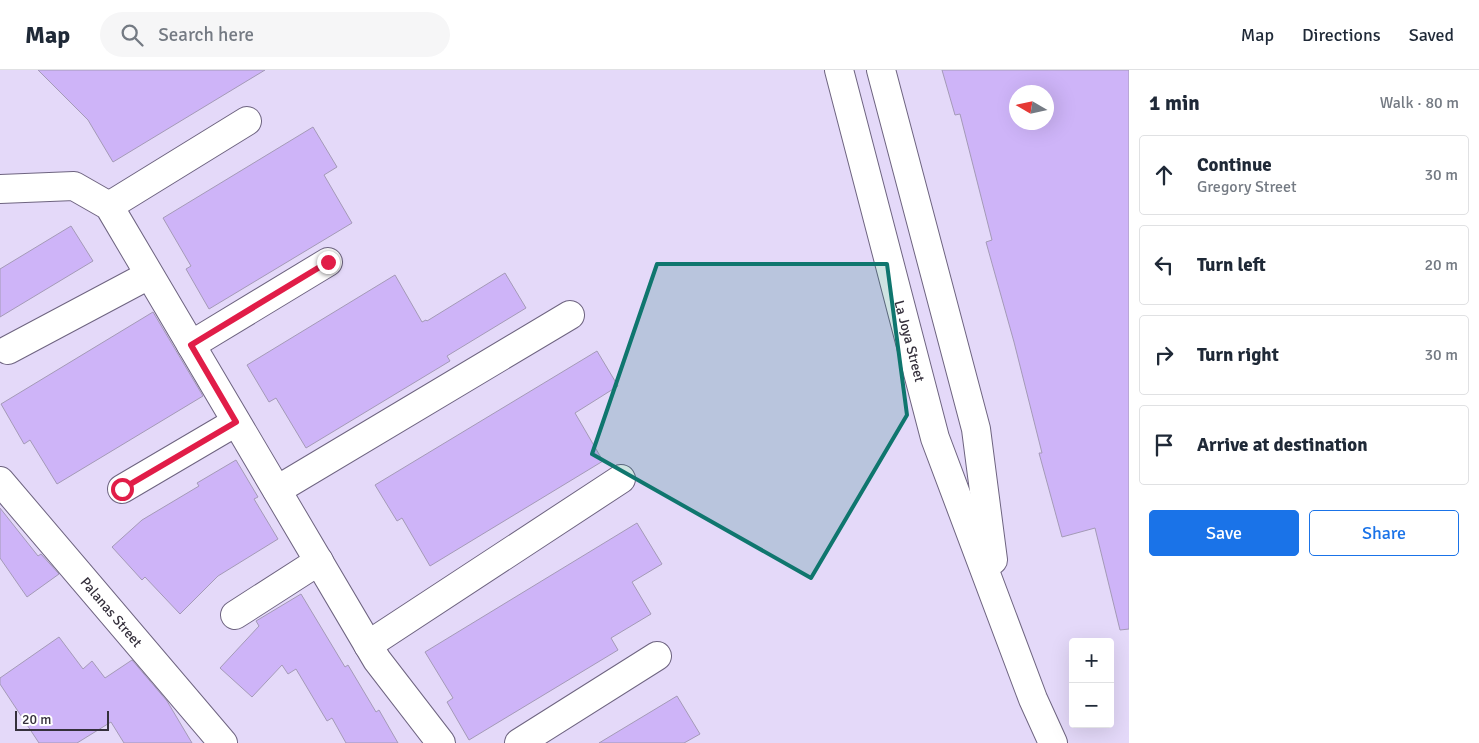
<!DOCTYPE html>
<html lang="en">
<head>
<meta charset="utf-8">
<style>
	:root { --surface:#fff; --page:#f6f6f7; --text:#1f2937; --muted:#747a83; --line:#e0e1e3; --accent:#1a73e8 }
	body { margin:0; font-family:Signika,sans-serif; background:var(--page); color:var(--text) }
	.controls { position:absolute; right:15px; bottom:15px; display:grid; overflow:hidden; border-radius:5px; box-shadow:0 5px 20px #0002 }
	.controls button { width:45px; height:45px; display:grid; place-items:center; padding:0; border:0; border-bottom:1px solid var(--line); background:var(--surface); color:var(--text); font:25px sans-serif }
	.compass { position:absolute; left:1009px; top:15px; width:45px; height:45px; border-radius:50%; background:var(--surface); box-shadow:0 5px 20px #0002; rotate:279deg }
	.scale { position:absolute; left:15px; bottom:12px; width:94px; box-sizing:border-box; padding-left:5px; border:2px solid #35303c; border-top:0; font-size:14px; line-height:18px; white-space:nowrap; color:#35303c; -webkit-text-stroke:4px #fff; paint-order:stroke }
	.stop { position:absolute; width:15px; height:15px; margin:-11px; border:4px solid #e11d48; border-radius:50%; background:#fff }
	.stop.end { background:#e11d48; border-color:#fff; box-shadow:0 1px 5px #0008 }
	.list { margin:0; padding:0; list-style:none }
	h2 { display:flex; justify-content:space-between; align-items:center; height:65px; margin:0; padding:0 20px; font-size:21px }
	h2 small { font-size:16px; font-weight:400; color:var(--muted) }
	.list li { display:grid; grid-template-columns:32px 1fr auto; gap:15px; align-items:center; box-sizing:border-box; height:80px; margin:0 10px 10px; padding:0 10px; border:1px solid var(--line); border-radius:5px }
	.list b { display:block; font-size:19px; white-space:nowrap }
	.list p { margin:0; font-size:16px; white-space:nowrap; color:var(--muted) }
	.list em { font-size:16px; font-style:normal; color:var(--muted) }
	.actions { display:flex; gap:10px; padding:15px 20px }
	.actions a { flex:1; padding:11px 0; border:1px solid var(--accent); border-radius:5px; text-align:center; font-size:18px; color:var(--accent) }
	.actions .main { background:var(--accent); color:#fff }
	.icon { flex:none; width:28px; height:28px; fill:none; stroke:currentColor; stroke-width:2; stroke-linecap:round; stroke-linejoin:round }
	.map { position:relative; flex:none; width:1129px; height:673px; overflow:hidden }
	header { display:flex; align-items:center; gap:30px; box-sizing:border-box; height:70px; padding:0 25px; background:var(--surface); border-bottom:1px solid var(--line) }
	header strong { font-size:24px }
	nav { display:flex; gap:28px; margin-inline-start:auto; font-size:18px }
	.search { width:350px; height:45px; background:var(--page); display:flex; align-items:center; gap:12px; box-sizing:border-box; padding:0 18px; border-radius:28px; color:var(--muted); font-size:19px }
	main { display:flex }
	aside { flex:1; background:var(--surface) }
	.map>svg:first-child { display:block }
	.building { fill:#ceb4f8; stroke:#a49ab7; fill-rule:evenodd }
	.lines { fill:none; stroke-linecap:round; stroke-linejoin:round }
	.street-casing { stroke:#6e6480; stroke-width:30 }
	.secondary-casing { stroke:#6e6480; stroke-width:30 }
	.street { stroke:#fff; stroke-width:28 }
	.secondary { stroke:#fff; stroke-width:28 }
	.route { stroke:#e11d48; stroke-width:6 }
	.marked { fill:#0f766e; fill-opacity:0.2; stroke:#0f766e; stroke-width:4; stroke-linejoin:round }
	.labels { text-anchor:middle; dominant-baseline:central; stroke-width:4; stroke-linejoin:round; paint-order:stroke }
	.street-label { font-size:14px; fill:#35303c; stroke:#fff }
</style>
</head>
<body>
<header>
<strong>Map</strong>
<div class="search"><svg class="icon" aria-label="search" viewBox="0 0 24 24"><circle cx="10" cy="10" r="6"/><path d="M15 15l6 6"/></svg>Search here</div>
<nav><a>Map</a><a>Directions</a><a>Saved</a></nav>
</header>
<main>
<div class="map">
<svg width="1129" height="673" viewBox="0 0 1129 673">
	<rect width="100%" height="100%" fill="#e4d9f9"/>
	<g class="building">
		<path d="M38,0h227l-152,92 -25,-42z"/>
		<path d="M942,0h187v559l-9,1 -25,-102 -33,9 -23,-84h3l-28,-111 -28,-100 6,-2 -32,-126 -5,1zM1016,22h30v30h-30z"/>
		<path d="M313,57l24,40 -13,8 28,48 -143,86 -23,-40 5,-3 -28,-48z"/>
		<path d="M71,156l22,35 -93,56v-48z"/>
		<path d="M505,203l21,35 -79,48 3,5 -144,87 -30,-50 -7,4 -22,-37 148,-90 27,47 4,-2 1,1z"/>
		<path d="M153,242l50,84 -146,88 -27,-44 -6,4 -23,-40z"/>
		<path d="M597,281l21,35 -43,27 28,48 -173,105 -28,-48 -5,3 -22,-36z"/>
		<path d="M236,390l22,37 -4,2 24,40 -60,37 -38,38 -35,-37 -3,3 -30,-33 30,-27 57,-34 -2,-3z"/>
		<path d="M0,438l38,48 3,-2 18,20 -32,23 -27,-39z"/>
		<path d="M637,453l25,41 -30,18 19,32 -40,24 7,12 -149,90 -22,-38 6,-4 -28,-46z"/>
		<path d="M301,524l44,73 3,-2 28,47 3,-2 19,33h-52l-14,-25 -5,3 -31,-52 -8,5 -6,-9 -30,32 -32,-29 39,-42 -3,-5z"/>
		<path d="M59,567l24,32 9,-8 13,17 27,-18 35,41 25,42h-68l-13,-21 -34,21h-38l-39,-59v-6z"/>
		<path d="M677,626l23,38 -16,9h-85z"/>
	</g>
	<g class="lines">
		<defs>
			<g id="street">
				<path d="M0,119l74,-3 35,20 268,454 64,83"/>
				<path d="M109,136l138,-85"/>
				<path d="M191,275l137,-83"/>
				<path d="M8,280l141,-75"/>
				<path d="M122,419l114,-67"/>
				<path d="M277,420l293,-175"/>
				<path d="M235,545l84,-54"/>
				<path d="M368,575l253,-166"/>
				<path d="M519,673l138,-87"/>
			</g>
			<g id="secondary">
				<path id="s1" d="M839,0l96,368 98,261 20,44"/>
				<path d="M881,0l95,359 17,131"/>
				<path id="s2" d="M0,411l223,262"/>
			</g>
		</defs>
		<use href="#street" class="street-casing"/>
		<use href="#secondary" class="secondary-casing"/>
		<use href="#street" class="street"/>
		<use href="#secondary" class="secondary"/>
	</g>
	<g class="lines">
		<path class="route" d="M122,419l114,-67 -45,-77 137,-83"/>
	</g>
	<path class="marked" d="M657,194h230l20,151 -96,163 -219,-124z"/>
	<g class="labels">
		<g class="street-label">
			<text stroke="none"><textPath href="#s1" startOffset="280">La Joya Street</textPath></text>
			<text stroke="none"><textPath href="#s2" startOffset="172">Palanas Street</textPath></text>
		</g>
	</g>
</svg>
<div class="controls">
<button>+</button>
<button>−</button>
</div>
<svg class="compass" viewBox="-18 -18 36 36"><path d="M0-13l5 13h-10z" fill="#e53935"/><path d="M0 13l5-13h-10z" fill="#747a83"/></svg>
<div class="scale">20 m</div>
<div class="stop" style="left:122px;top:419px"></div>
<div class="stop end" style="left:328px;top:192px"></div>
</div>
<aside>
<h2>1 min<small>Walk · 80 m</small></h2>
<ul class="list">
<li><svg class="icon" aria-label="ahead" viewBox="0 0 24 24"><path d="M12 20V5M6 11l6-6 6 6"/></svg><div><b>Continue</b><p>Gregory Street</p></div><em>30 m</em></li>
<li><svg class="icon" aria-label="left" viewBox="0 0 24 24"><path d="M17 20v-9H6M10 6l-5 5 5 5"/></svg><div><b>Turn left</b></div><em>20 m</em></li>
<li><svg class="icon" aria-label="right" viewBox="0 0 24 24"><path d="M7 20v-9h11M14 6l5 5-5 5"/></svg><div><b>Turn right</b></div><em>30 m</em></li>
<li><svg class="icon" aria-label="arrive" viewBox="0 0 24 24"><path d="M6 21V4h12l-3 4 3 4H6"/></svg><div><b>Arrive at destination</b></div></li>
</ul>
<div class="actions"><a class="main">Save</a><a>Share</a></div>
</aside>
</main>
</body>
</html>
